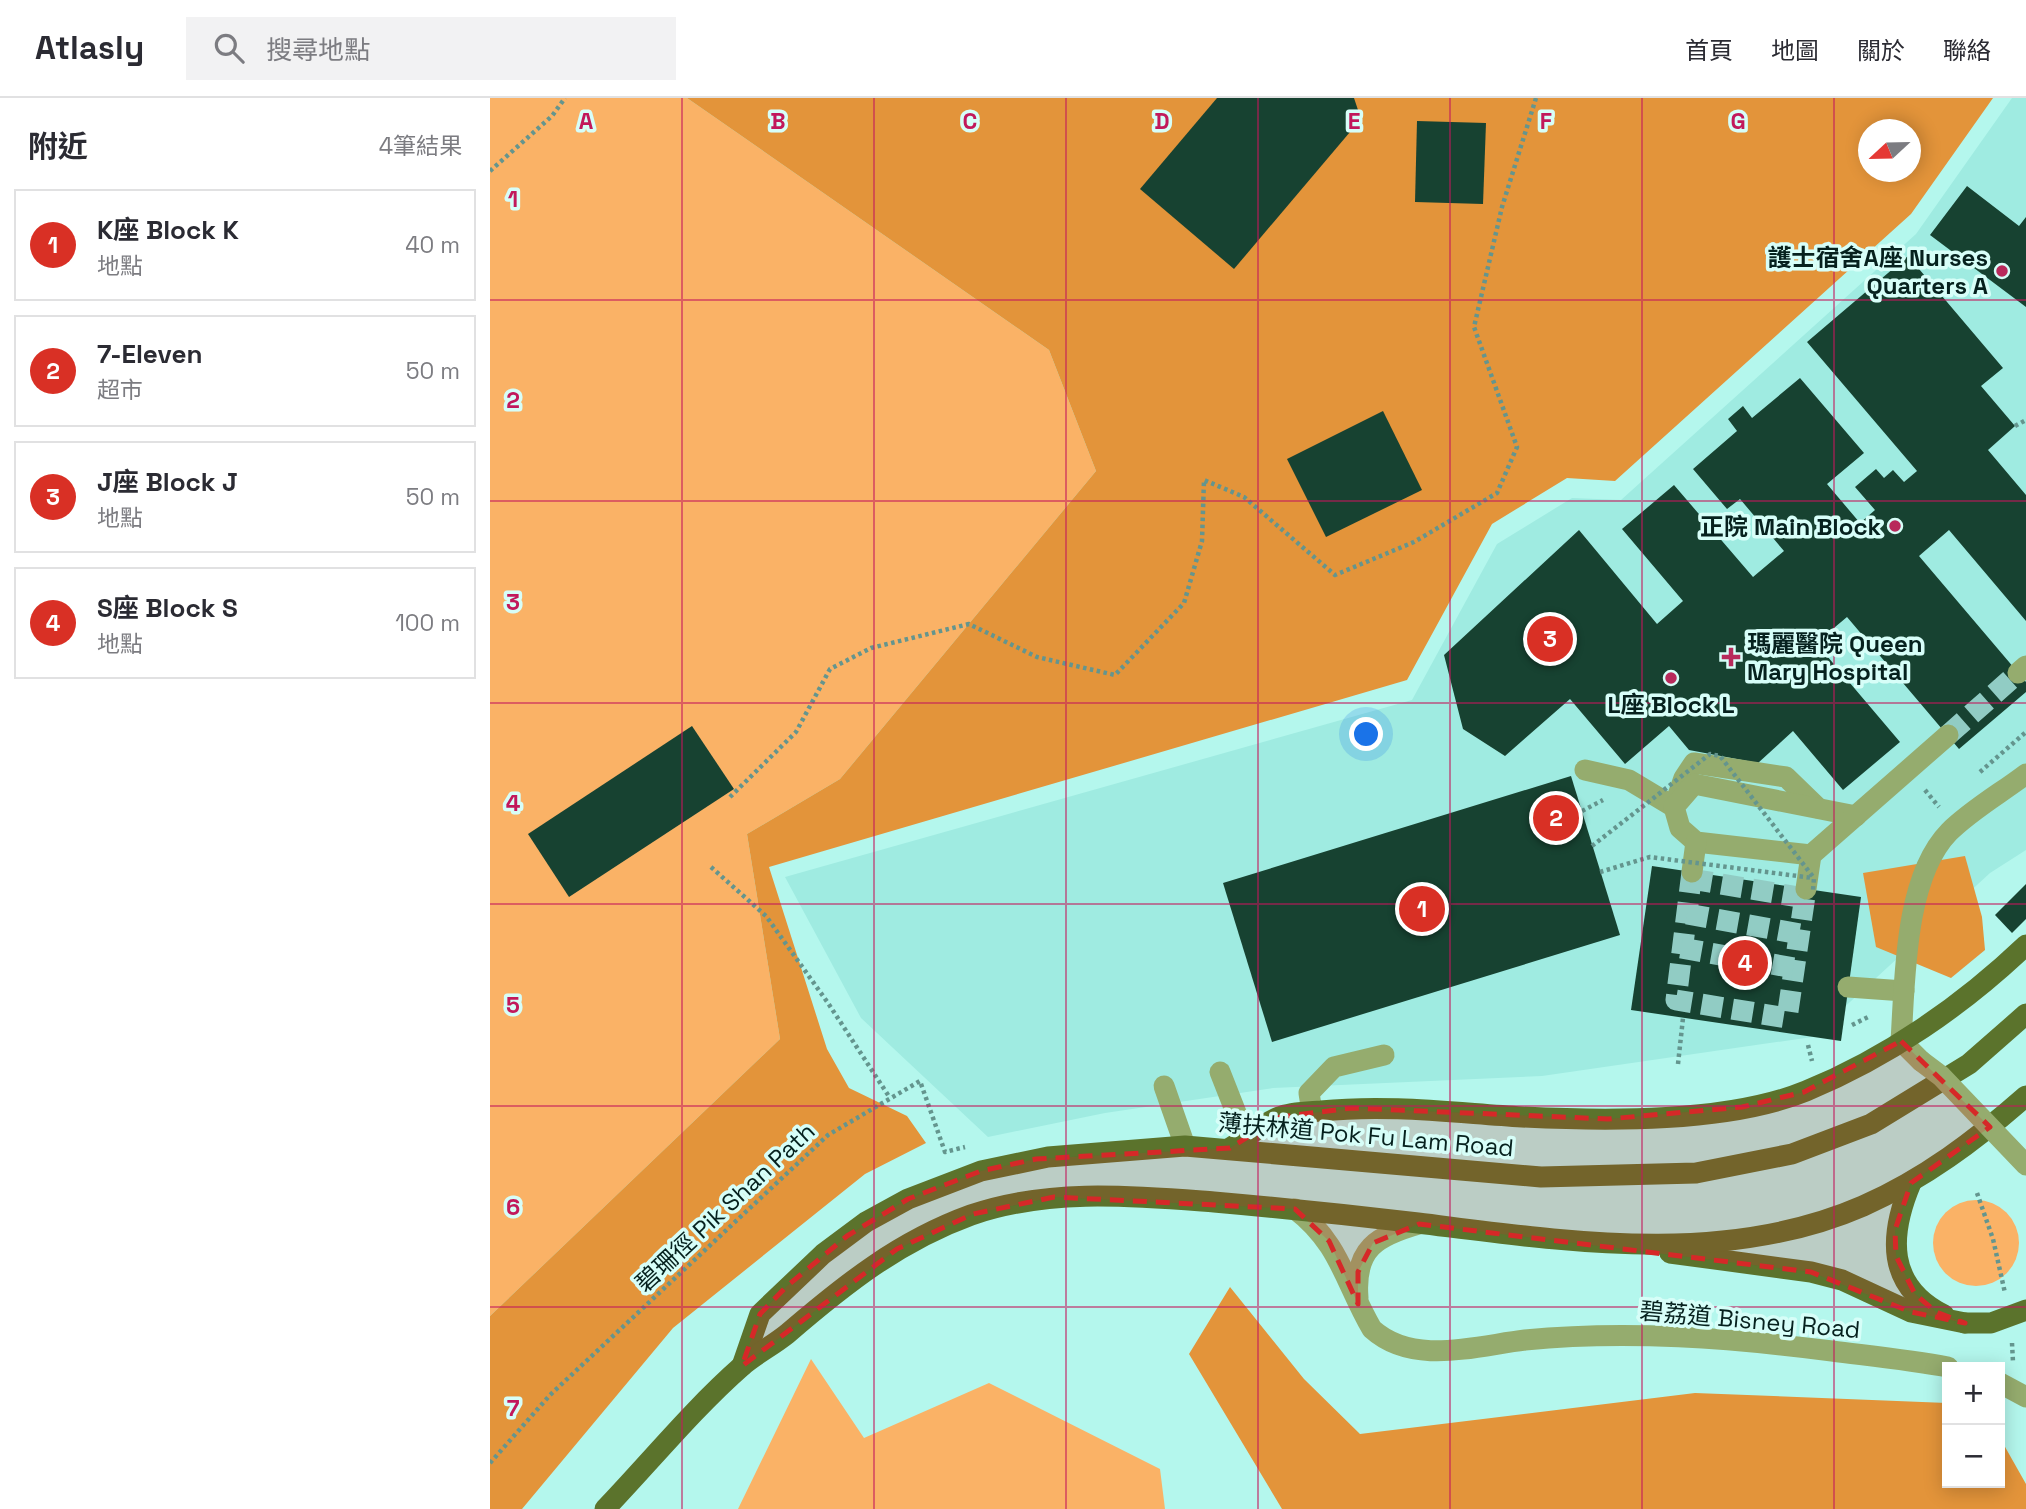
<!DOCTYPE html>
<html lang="zh-TW">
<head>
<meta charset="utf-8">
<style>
	:root { --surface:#fff; --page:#f2f2f3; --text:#2b2b33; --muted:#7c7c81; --line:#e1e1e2; --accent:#d93025 }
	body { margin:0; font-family:"Space Grotesk","Noto Sans TC",sans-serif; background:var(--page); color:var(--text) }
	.controls { position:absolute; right:21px; bottom:21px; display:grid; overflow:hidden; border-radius:0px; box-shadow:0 4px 18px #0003 }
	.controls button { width:63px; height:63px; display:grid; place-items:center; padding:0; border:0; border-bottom:2px solid var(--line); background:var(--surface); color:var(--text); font:35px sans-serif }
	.compass { position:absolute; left:1368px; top:21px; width:63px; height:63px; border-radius:50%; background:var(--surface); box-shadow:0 4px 18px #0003; rotate:248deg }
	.you { position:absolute; left:877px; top:637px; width:24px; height:24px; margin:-18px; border:5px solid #fff; border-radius:50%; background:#1a73e8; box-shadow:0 0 0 10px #1a73e833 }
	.badge { display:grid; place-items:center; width:46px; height:46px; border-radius:50%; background:var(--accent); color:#fff; font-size:23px; font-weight:700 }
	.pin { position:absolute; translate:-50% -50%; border:4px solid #fff; box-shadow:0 2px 7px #0006 }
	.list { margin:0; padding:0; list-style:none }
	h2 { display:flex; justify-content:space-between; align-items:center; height:91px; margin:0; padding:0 28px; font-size:30px }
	h2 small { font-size:23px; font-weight:400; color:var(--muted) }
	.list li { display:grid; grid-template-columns:46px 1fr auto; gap:21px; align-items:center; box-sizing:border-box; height:112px; margin:0 14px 14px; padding:0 14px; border:2px solid var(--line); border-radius:0px }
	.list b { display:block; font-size:26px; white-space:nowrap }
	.list p { margin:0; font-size:23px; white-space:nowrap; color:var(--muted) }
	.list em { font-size:23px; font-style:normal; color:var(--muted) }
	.icon { flex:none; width:38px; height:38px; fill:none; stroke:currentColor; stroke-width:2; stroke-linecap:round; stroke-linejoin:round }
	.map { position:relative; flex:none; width:1536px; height:1411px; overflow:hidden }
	header { display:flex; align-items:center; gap:42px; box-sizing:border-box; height:98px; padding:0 35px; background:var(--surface); border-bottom:2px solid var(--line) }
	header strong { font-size:33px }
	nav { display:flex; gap:38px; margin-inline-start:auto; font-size:24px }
	.search { width:490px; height:63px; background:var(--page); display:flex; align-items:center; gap:18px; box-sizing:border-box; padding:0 24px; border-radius:0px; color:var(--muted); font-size:26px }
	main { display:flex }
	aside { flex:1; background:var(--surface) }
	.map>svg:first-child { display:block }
	.built { fill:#9febe1 }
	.green { fill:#fab266 }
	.forest { fill:#e3943a; fill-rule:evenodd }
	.building { fill:#174231 }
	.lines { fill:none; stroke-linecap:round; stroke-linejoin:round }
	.minor-tunnel { stroke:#91ccc4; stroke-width:21; stroke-dasharray:21 10; stroke-linecap:butt }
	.path { stroke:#64958e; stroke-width:4.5; stroke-dasharray:3.5 3.5; stroke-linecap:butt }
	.minor { stroke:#95ac6e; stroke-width:21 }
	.major { stroke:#5b732c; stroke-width:21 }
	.path-bridge { stroke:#64958e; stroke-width:4.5; stroke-dasharray:3.5 3.5; stroke-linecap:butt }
	.minor-bridge { stroke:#95ac6e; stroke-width:21 }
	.major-bridge { stroke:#5b732c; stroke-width:21 }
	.marked { fill:#d62828; fill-opacity:0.2; stroke:#d62828; stroke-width:5; stroke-dasharray:14 9; stroke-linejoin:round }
	.grid { fill:none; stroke:#c2185b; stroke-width:2; stroke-opacity:0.55 }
	.poi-dot { fill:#b82a5b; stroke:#d7fef8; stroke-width:2.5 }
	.labels { text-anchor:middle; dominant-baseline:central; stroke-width:7; stroke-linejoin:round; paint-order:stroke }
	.poi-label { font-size:24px; font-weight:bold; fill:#06211e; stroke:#d7fef8; text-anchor:end }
	.street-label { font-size:24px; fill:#06211e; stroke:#d7fef8 }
	.grid-label { font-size:23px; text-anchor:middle; font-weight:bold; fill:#c2185b; stroke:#d7fef8; stroke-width:7; stroke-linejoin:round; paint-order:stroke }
</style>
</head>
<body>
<header>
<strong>Atlasly</strong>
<div class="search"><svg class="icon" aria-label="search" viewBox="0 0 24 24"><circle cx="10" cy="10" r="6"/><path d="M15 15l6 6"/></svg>搜尋地點</div>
<nav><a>首頁</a><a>地圖</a><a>關於</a><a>聯絡</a></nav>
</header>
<main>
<aside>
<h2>附近<small>4筆結果</small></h2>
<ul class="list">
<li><span class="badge">1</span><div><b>K座 Block K</b><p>地點</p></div><em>40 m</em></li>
<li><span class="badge">2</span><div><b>7-Eleven</b><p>超市</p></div><em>50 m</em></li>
<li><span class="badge">3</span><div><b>J座 Block J</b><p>地點</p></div><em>50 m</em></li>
<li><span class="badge">4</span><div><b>S座 Block S</b><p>地點</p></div><em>100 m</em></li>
</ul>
</aside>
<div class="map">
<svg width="1536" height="1411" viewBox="0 0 1536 1411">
	<rect width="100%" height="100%" fill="#b4f7ed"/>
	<path class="built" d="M1522,0h14v752l-36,23 -178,164 -270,39 -269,12 -168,25 -117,24 -127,-119 -76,-141 627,-177 85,-156 75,-46 49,2 295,-266z"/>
	<g class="green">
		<path d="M0,0h197l362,252 47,121 -256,308 -93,55 33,205 -290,277z"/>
		<circle cx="1486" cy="1145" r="43"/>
		<path d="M321,1261l53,79 125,-55 171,86 5,40h-427z"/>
	</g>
	<g class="forest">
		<path d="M197,0h1306l-82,116 -296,267 -48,-3 -75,46 -85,156 -638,187 58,182 22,39 58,28 19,27 -61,31 -192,154 -151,181h-32v-193l290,-277 -33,-205 93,-55 256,-308 -47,-121zM1378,32h42v42h-42z"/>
		<path d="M1475,758l17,61 3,33 -34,28 -75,-31 -13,-74z"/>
		<path d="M740,1189l74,92 56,55 335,-41 252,10v80h53v-45l26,46v25h-744l-93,-155z"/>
	</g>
	<g class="building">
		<path d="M727,0h137l7,21 -127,150 -94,-80z"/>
		<path d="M927,23l69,2 -3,81 -68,-2z"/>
		<path d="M1477,88l52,40 7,-9v90l-96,-72z"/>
		<path d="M1418,158l95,112 -22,18 34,40 -27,24 38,45v126l-77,-91 -30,26 107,126v10l-67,57 -112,-132 -31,26 84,99 -57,48 -50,-59 -35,32 -69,-13 -20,-24 -44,38 -55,-65 -65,57 -42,-27 -19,-74 135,-125 78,94 26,-23 -61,-72 52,-44 79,92 31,-26 -44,-52 -13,10 -34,-40 44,-38 -9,-12 15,-13 9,12 48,-40 64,75 -37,31 33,39 15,-13 -20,-23 21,-18 8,9 9,-8 11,12 13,-11 -110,-129z"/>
		<path d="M893,313l39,79 -96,47 -39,-78z"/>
		<path d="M202,628l42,63 -165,108 -41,-63z"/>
		<path d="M1081,678l49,159 -348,107 -49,-159z"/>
		<path d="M1162,768l209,31 -20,144 -210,-31z"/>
		<path d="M1536,786v35l-14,14 -17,-18z"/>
	</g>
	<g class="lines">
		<g class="minor-tunnel">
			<path d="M1458,637l70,-62"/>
			<path d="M1202,774l-16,128 111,18 19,-129"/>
			<path d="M1201,781l114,19"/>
			<path d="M1197,816l113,20"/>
			<path d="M1191,850l113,20"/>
		</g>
		<g class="path">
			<path d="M0,73l62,-55 13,-18"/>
			<path d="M1525,328l11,-6"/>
			<path d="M1490,674l46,-40"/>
			<path d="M1435,692l14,17"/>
			<path d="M240,699l66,-65 34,-63 41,-21 98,-24 68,33 78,18 69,-72 18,-62 2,-61 40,17 91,78 79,-33 83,-49 20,-46 -43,-120 28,-120 34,-109"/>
			<path d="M1092,713l21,-11"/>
			<path d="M221,769l55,49 62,87 62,95"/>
			<path d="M1362,927l18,-9"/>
			<path d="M1318,947l4,16"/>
			<path d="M1188,966l5,-46"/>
			<path d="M1487,1095l16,46 12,54"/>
			<path d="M1522,1245l1,19"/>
			<path d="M0,1365l60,-68 278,-260 92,-54 25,71 20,-5"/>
		</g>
		<g class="minor">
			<path d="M1528,575l8,-7"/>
			<path d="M1095,672l44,10 45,27 10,-29 10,-15 92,14 32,31"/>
			<path d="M1321,757l-115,-13 -16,-14 -6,-21 20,-23 162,32"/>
			<path d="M1202,774l4,-30"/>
			<path d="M1316,791l5,-34 137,-120"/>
			<path d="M1358,889l56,4"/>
			<path d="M1431,963l-20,-20c4,-60 3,-163 48,-209 22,-22 52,-39 77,-58"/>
			<path d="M730,974l26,66"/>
			<path d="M674,988l21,60"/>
			<path d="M822,1014l-3,-19 25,-26 50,-12"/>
			<path d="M805,1111c45,34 50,74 77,120 41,37 103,17 153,11 103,-10 205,-2 307,11 39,5 78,9 116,16"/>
			<path d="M868,1200c-4,-50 19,-62 61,-74"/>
			<path d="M1510,1285l26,14"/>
		</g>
		<g class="major">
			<path d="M740,1050c16,-10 32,-24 49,-31 12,-5 29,-5 42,-6 68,-7 134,2 201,6 84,4 206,6 284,-26 81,-33 157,-86 220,-146"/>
			<path d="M1421,1085c-22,52 -25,103 33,132"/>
			<path d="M1180,1155l141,19 31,8 69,32 54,11"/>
			<path d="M252,1268l18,-52 63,-60 43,-32 42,-23 73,-28 67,-14 137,-11 356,31 155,-4 96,-19 79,-30 98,-60 57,-50"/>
			<path d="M115,1411c45,-47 88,-100 137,-143 14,-12 30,-20 45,-32 57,-49 112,-93 184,-119 79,-27 162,-19 243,-13 68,6 136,13 204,21 146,18 305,44 445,-17 61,-27 113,-66 163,-110"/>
		</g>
		<g class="path-bridge">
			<path d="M1102,748l118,-92 10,2 94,122 -1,12"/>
			<path d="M1110,774l50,-15 163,21"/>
		</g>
		<path class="minor-bridge" d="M1431,963l20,15 85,89"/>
		<path class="major-bridge" d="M1475,1225h26l35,-13"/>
	</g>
	<path class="marked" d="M1411,943l89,86 -79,56 -16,47 1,26 19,38 21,18 29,11 -54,-11 -100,-40 -392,-48 -46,19 -15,29v32l-29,-63 -34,-32 -241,-12 -81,17 -76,35 -155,117 18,-52 26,-27 61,-51 61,-37 73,-28 55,-12 194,-11 50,-31 72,-9 256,11 134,-12 62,-15z"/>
	<path class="grid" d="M192,0v1411M384,0v1411M576,0v1411M768,0v1411M960,0v1411M1152,0v1411M1344,0v1411M0,202h1536M0,403h1536M0,605h1536M0,806h1536M0,1008h1536M0,1209h1536"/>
	<g class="poi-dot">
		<circle cx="1512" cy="173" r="7"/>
		<circle cx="1405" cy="428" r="7"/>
		<path d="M1237.5 548.5h7v7h7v7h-7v7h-7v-7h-7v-7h7z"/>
		<circle cx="1181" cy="580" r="7"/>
	</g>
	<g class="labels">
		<g class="poi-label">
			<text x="1498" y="159">護士宿舍A座 Nurses<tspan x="1498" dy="28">Quarters A</tspan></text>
			<text x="1391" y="428">正院 Main Block</text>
			<text x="1257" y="545" text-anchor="start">瑪麗醫院 Queen<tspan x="1257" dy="28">Mary Hospital</tspan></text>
			<text x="1181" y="606" text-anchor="middle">L座 Block L</text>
		</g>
		<g class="street-label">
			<text transform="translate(876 1037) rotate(5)">薄扶林道 Pok Fu Lam Road</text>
			<text transform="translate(235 1109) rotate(-43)">碧珊徑 Pik Shan Path</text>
			<text transform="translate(1260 1222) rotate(5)">碧荔道 Bisney Road</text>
		</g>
	</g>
	<g class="grid-label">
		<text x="96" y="31">A</text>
		<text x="288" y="31">B</text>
		<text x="480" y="31">C</text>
		<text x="672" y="31">D</text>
		<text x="864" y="31">E</text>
		<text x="1056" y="31">F</text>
		<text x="1248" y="31">G</text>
		<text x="23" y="109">1</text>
		<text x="23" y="310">2</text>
		<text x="23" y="512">3</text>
		<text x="23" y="713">4</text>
		<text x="23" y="915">5</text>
		<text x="23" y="1117">6</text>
		<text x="23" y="1318">7</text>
	</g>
</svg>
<div class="controls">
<button>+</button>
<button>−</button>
</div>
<svg class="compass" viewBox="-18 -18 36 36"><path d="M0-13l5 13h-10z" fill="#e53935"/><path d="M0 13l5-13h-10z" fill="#7c7c81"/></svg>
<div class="you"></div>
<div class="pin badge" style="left:932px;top:811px">1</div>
<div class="pin badge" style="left:1066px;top:720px">2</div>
<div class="pin badge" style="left:1060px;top:541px">3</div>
<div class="pin badge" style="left:1255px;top:865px">4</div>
</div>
</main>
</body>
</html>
